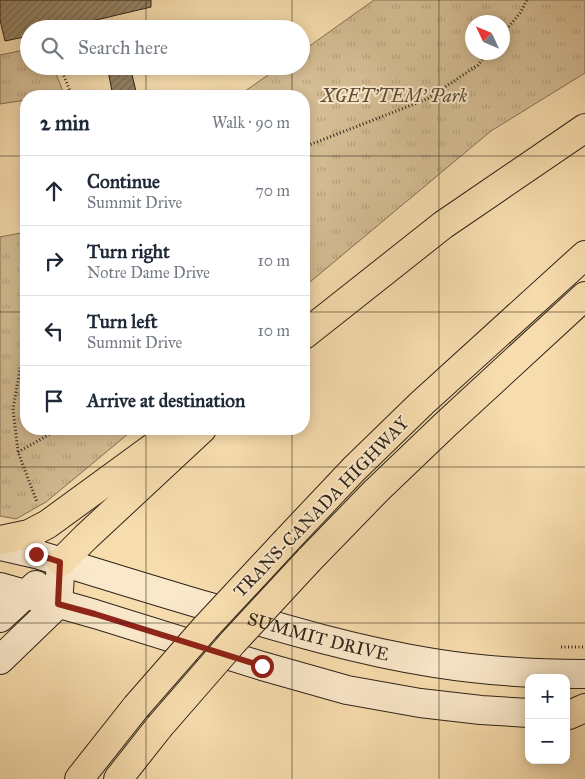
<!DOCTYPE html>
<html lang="en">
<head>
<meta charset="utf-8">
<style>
	:root { --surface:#fff; --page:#f2f2f3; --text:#1f2937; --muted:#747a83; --line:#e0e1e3 }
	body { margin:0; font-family:"IM FELL Great Primer",serif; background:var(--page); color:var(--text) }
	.controls { position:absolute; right:15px; bottom:15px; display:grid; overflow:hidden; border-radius:10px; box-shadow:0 2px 12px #0003 }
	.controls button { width:45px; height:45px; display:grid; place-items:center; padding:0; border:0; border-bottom:1px solid var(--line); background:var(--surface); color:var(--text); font:25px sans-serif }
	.compass { position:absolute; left:465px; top:15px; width:45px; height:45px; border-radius:50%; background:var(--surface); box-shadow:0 2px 12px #0003; rotate:314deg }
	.stop { position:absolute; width:15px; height:15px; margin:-11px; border:4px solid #8f2418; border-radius:50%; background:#fff }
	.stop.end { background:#8f2418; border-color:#fff; box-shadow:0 1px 5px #0008 }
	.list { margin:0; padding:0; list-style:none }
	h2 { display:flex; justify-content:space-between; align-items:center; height:65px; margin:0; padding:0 20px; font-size:21px }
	h2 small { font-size:16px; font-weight:400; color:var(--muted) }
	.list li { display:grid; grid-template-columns:32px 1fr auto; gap:15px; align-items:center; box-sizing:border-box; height:70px; padding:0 20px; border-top:1px solid var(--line) }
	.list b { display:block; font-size:19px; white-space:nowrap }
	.list p { margin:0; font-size:16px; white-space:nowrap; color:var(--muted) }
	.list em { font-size:16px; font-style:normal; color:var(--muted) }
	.icon { flex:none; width:28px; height:28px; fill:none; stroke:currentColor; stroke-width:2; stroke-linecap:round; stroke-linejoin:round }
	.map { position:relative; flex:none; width:585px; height:779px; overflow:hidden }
	.search { position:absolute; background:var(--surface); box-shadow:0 2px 12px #0003; left:20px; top:20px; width:290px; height:55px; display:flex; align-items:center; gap:12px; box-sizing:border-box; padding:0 18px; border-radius:28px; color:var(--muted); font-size:19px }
	.panel { position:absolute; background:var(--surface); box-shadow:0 2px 12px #0003; left:20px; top:90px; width:290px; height:345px; border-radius:20px }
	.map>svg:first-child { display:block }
	.grass { fill:url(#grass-tufts); stroke:#827056; fill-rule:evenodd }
	.building { fill:url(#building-hatch); stroke:#2e2418 }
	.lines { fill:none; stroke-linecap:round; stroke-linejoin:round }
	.secondary-casing { stroke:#2e2418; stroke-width:30 }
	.motorway-casing { stroke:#2e2418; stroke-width:30 }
	.path { stroke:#2e2418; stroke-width:3; stroke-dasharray:1 2.5; stroke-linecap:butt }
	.secondary { stroke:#fae8ca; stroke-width:28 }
	.motorway { stroke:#f7dcad; stroke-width:28 }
	.motorway-bridge-casing { stroke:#2e2418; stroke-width:30; stroke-linecap:butt }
	.motorway-bridge { stroke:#f7dcad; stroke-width:28 }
	.route { stroke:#8f2418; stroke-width:6 }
	.grid { fill:none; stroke:#2e2418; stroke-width:1; stroke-opacity:0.55 }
	.labels { text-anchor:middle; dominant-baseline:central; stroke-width:4; stroke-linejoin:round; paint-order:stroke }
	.park-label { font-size:18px; font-style:italic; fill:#584a37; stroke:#fae8ca }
	.street-label { font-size:18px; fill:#2e2418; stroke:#fae8ca }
</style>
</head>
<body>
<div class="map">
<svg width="585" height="779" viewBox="0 0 585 779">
	<defs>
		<pattern id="grass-tufts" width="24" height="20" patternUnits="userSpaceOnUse" patternTransform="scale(1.25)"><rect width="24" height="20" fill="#d5bd94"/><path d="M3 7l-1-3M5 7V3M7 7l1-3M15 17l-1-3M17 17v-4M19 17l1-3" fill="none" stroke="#b7a27f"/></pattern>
		<pattern id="building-hatch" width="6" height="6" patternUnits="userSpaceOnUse" patternTransform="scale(1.25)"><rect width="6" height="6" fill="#978465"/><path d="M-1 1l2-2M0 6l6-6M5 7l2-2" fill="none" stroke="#7c6c52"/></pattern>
	</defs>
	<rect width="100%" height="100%" fill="#f7dcad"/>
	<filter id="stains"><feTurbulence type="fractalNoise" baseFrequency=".004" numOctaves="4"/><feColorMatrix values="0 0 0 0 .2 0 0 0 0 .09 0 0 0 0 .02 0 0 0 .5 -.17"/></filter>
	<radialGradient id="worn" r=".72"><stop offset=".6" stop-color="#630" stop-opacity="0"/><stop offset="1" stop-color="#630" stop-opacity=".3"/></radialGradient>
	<g class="grass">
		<path d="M374,0h211v73l-94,58 -187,156v-191h-66l43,-30h20v-14zM502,22v30h-30v-30z"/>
		<path d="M29,49v17h24l11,28 -16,2h-22v4l-26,4v-49z"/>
		<path d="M26,232v197h108l-88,73 -30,17 -16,-3v-279z"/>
	</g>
	<g class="building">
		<path d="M0,0h151v7l-93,22h-29v7l-24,5 -5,-21z"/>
		<path d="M107,66h23l7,30h-24z"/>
	</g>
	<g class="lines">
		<defs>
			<g id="secondary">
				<path id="s1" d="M0,546l36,8c58,18 116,36 174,53 74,22 148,44 224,56 50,8 100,11 151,11"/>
				<path d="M0,587l95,27 167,52 85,24 73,13 61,7 48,3"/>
				<path d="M0,618l36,-33"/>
				<path d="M0,660l58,-56 3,-42"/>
			</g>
			<g id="motorway">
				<path d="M304,335l139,-110 142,-97"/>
				<path d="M0,540l29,-6 19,-10 130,-95"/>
				<path d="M287,540l67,-71 68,-66 163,-148"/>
				<path d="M309,560l67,-69 69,-66 140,-129"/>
				<path d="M61,562l25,-25 116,-108"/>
				<path d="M569,715l16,-7"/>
				<path d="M79,779l57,-72"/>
				<path d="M118,779l41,-52"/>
			</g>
		</defs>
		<use href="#secondary" class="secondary-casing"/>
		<use href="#motorway" class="motorway-casing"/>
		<g class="path">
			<path d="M502,35l18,-22 7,-13"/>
			<path d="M60,66l12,30"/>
			<path d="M304,147l123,-48 51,-34 10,-13"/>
			<path d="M26,351l-6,19 -7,39 5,43 19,50"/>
			<path d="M18,452l41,-23"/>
			<path d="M561,647h24"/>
		</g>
		<use href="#secondary" class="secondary"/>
		<use href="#motorway" class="motorway"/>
		<defs>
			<g id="motorway-bridge">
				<path d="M136,707l70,-80 81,-87"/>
				<path d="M159,727l74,-85 76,-82"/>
			</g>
		</defs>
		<use href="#motorway-bridge" class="motorway-bridge-casing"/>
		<use href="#motorway-bridge" class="motorway-bridge"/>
	</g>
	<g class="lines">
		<path class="route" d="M36,554l24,8 -2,42 37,10 167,52"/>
	</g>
	<path class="grid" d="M146,0v29M292,0v29M439,0v779M146,66v30M292,66v30M0,156h26M304,156h281M0,312h26M304,312h281M146,429v350M292,429v350M0,467h585M0,623h585"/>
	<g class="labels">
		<g class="park-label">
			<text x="394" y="96">XGET'TEM' Park</text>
		</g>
		<g class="street-label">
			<text transform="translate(321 507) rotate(-46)">TRANS-CANADA HIGHWAY</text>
			<text stroke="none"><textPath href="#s1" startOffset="331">SUMMIT DRIVE</textPath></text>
		</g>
	</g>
	<rect width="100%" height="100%" filter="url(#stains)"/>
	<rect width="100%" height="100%" fill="url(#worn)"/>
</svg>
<div class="controls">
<button>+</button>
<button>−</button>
</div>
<svg class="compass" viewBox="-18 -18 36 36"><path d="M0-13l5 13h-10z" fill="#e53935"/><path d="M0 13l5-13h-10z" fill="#747a83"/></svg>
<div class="stop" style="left:262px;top:666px"></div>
<div class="stop end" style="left:36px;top:554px"></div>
<div class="search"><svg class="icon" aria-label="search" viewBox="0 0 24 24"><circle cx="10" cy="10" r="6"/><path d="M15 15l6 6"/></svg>Search here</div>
<section class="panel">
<h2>2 min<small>Walk · 90 m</small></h2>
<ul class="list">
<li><svg class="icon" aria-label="ahead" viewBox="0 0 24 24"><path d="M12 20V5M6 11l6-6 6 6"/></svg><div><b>Continue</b><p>Summit Drive</p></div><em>70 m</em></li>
<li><svg class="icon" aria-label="right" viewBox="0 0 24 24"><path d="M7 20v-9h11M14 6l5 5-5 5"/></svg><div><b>Turn right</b><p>Notre Dame Drive</p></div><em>10 m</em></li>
<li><svg class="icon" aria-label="left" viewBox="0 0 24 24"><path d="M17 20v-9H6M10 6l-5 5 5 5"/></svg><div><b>Turn left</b><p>Summit Drive</p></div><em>10 m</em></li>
<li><svg class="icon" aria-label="arrive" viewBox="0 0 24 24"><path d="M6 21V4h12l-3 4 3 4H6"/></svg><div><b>Arrive at destination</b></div></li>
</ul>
</section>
</div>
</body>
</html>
